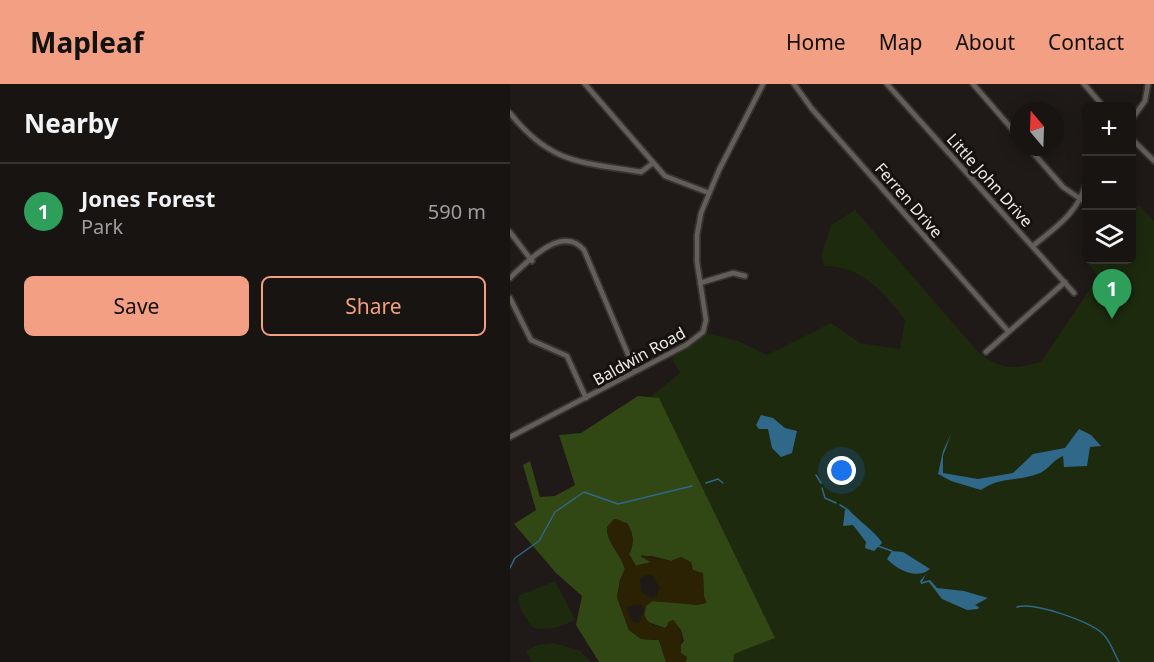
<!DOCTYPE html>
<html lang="en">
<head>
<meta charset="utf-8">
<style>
	:root { --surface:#171411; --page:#24211f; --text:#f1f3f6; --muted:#9e9e9f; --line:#363331; --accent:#f39f83 }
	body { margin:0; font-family:"Noto Sans",sans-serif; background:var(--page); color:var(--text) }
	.controls { position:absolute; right:18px; top:18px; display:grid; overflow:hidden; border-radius:9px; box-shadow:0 3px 15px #0003 }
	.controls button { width:54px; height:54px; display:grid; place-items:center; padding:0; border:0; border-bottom:2px solid var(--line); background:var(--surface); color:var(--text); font:30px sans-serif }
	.compass { position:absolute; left:500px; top:18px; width:54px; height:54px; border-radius:50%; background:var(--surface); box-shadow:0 3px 15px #0003; rotate:341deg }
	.you { position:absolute; left:332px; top:387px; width:21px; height:21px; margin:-15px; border:4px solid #fff; border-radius:50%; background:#1a73e8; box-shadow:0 0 0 9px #1a73e833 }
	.badge { display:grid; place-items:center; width:39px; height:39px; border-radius:50%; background:var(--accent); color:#fff; font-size:20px; font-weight:700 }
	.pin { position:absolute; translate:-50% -50px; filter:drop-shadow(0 2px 3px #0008) }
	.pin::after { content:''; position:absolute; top:32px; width:21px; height:18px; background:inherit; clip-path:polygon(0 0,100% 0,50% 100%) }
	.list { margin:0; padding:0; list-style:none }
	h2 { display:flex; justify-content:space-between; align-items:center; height:78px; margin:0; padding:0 24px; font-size:26px }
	h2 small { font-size:20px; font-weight:400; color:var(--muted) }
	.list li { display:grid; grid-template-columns:39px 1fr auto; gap:18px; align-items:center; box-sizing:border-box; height:96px; padding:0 24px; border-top:2px solid var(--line) }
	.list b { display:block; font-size:22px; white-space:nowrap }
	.list p { margin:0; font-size:20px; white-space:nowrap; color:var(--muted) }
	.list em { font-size:20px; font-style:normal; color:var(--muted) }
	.actions { display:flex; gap:12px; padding:18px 24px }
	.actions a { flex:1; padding:14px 0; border:2px solid var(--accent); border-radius:9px; text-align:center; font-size:21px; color:var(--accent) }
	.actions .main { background:var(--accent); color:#111 }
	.icon { flex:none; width:33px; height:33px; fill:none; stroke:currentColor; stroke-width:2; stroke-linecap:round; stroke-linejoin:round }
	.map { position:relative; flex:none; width:644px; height:578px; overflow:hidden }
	header { display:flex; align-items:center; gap:36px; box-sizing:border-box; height:84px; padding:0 30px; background:var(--accent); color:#111 }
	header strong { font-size:28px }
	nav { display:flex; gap:33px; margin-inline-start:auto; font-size:21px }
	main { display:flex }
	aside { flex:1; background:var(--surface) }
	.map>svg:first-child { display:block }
	.green { fill:#1d2a0e }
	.forest { fill:#314714 }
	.sand { fill:#2a2202; fill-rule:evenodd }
	.water { fill:#30688a }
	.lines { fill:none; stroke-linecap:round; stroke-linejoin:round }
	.stream { stroke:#30688a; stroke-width:1.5 }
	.minor-casing { stroke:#373431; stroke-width:8 }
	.minor { stroke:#645e5a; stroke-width:4.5 }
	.labels { text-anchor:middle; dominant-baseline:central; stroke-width:6; stroke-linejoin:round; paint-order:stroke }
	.street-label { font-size:16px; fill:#edeae7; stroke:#16110f }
</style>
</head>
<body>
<header>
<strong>Mapleaf</strong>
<nav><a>Home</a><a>Map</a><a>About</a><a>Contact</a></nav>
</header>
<main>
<aside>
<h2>Nearby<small></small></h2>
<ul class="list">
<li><span class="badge" style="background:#2e9e5b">1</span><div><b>Jones Forest</b><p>Park</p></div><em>590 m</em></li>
</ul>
<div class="actions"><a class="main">Save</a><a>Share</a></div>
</aside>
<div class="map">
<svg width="644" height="578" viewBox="0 0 644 578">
	<rect width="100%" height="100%" fill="#1f1a17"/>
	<g class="green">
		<path d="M629,121l15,16v441h-435l-73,-255 5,-11 29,-23 -10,-18 36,-22 32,8 29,14 64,-32 29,20 40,6 5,-29c-21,-28 -45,-55 -81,-54l-3,-10 10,-31 24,-15 124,143c24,18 34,16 62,9l57,-85 -13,-18 47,1v-48z"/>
		<path d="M45,497l20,38c-14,9 -26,11 -42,9l-12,-18 -3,-14z"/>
		<path d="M43,559l26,7 12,12h-59l-6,-11 12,-6z"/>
	</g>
	<path class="forest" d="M128,312l21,2 116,240 -41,16 -1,8h-47v-5l-5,-4 -1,-7 4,-5 -3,-11 -8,-10 -8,8 -17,-6 -4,-7 2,-9 6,-5 52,3 -1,-30 -11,-4v-5l-13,-7 -8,3 -19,-5h-11l10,6 -15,4 -7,-12c6,-11 4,-21 -2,-31l-14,-2 -6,10 13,23 5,15 -5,11 -3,17 12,33 12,9 18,1 7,22h-67l-23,-37 6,-29 -26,-23 -42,-49 22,-14 -13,-45 7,-4 10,36 15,-1 20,-11 -16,-50 22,-2z"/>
	<path class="sand" d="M104,435c18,2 23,20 15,35l7,12 15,-4 -10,-5 1,-2 29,6 10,-4 10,5 2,8 10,3 1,23 3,7 -10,2 -45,-4 -6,5 -2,9c3,9 13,13 23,13l1,-6 5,-2c14,19 7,14 8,33l6,4 -1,5h-20l-7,-22 -18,-1 -12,-9 -12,-33 3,-17 5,-11c-5,-16 -19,-27 -18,-42zM136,491h6l8,13 -4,9 -5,1 -10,-6 -1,-13zM123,521l8,-1 3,4 -2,7 -5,1 5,3 -3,4 -7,-2 -6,-13z"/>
	<g class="water">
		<path d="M251,331l12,3 12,10 12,3 -5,22 -11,4 -9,-9 -4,-19h-9l-3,-4z"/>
		<path d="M569,345l12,6 10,11 -11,1 -3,19 -23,1 -1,-11c-10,4 -14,13 -23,17 -22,9 -39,3 -59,17l-30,-9 -13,-7 5,-23 8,-17 -8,22v17l35,6 35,-6 20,-19 32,-6z"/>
		<path d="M335,426h4c9,10 30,25 33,33l-8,8 -9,-3 1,-6 -13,-17 -10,1z"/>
		<path d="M382,467l11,1 27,17c-13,11 -33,1 -43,-10z"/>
		<path d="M416,490l-4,8 8,-2 7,8 27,3 24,7 -13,7 4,2 -1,2 -11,1 -25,-11 -13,-17 -8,2 -1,-3z"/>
	</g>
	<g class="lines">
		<g class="stream">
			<path d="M306,391l5,8"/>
			<path d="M196,399l12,-4 5,4"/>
			<path d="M312,404l3,10 11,5"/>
			<path d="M330,421l8,5"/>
			<path d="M368,462l14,5"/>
			<path d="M0,484l5,-10 24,-17 16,-29 29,-20 34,12 74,-18"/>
			<path d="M507,523c18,-5 71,14 85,26 8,7 12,20 17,29"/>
		</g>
		<defs>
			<g id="minor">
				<path d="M75,0l80,92 44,17"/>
				<path d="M284,0l18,25 196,222"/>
				<path d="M377,0l187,209"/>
				<path d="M463,0l46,53"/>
				<path d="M574,0l19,22"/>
				<path d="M0,29c40,51 71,49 131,59l12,-9"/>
				<path d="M622,35l13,-18 3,-17"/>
				<path d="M622,55l22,22"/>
				<path d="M518,63l35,40 19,13"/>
				<path d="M0,148l22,29"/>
				<path d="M523,162c23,-19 45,-33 53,-63"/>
				<path d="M0,194c18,-17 52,-54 74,-28l51,121"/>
				<path d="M190,199l33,-10 12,3"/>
				<path d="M0,214l21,42 36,16 19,42"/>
				<path d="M476,268l79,-70"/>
				<path d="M0,353l176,-92 17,-13 3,-12 -9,-58v-27l4,-22 18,-43 44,-86"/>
			</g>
		</defs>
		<use href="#minor" class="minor-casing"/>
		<use href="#minor" class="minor"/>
	</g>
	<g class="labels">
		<g class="street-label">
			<text transform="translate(480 96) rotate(48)">Little John Drive</text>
			<text transform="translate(399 116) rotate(49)">Ferren Drive</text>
			<text transform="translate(129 272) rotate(-29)">Baldwin Road</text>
		</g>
	</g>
</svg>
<div class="controls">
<button>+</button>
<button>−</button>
<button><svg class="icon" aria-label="layers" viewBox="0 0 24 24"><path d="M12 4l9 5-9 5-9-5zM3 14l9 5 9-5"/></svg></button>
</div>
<svg class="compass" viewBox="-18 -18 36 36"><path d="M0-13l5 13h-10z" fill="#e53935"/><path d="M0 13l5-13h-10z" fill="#9e9e9f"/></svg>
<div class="you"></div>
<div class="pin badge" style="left:602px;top:235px;background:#2e9e5b">1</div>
</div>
</main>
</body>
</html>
